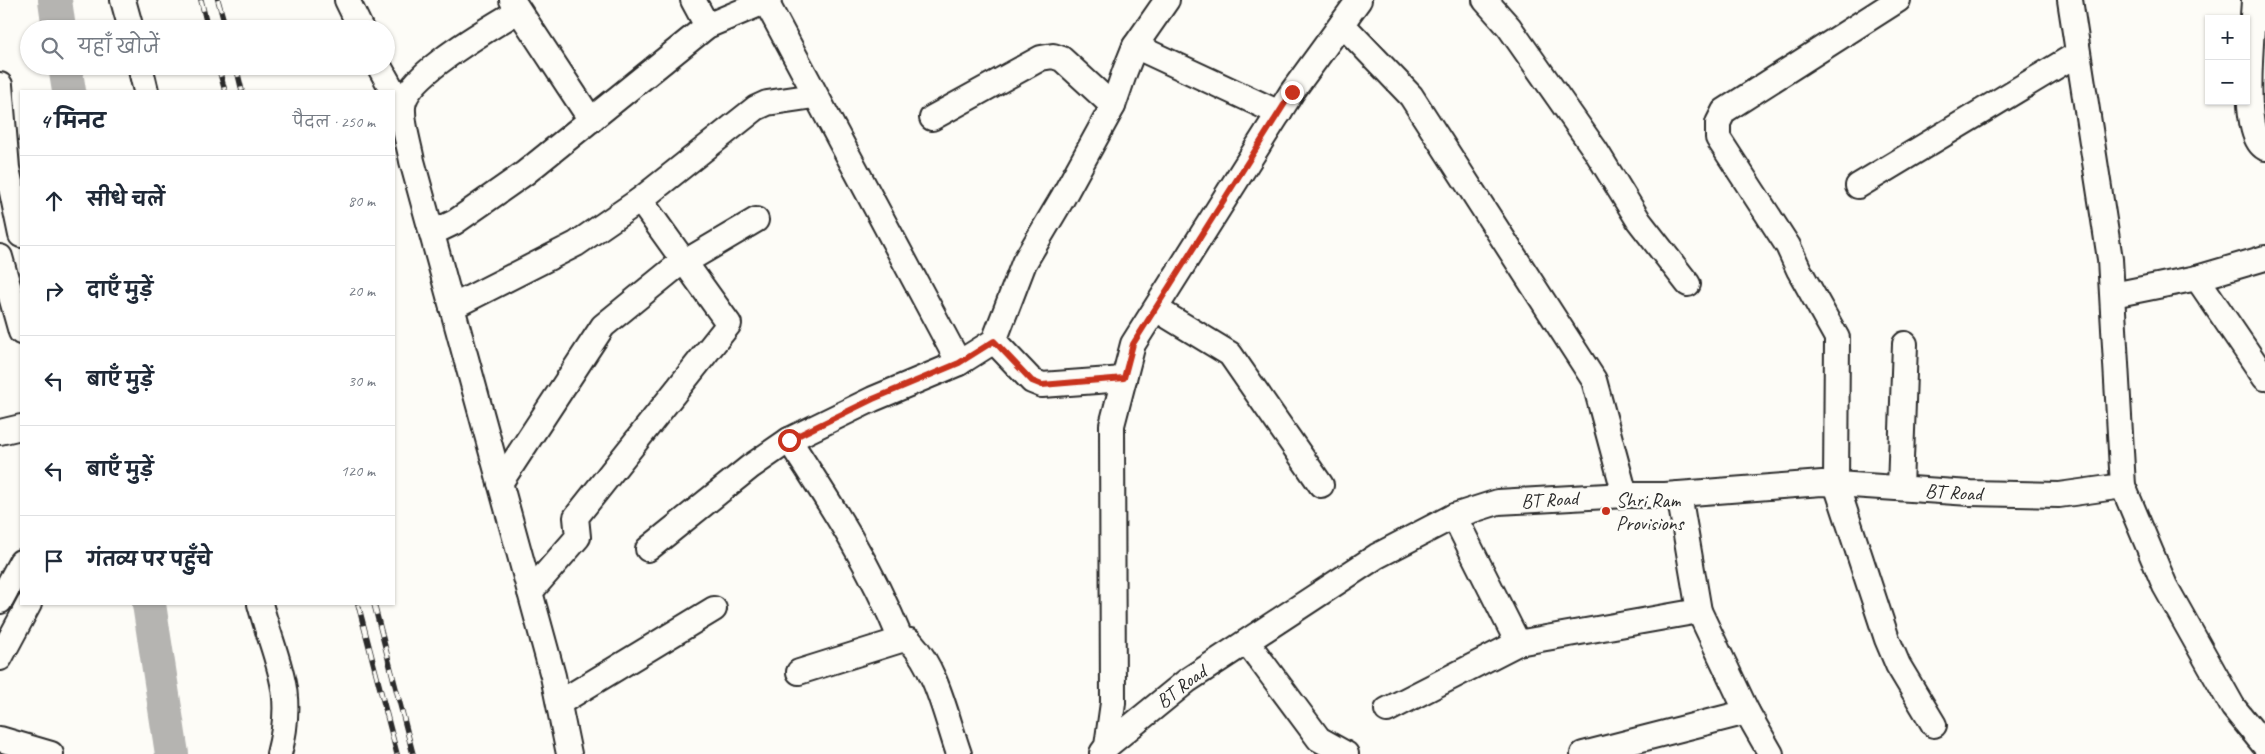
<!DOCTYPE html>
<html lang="hi">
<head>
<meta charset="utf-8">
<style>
	:root { --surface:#fff; --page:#f6f6f7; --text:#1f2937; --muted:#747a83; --line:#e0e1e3 }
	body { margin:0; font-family:Caveat,"Playpen Sans Deva",sans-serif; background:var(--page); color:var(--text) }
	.controls { position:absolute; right:15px; top:15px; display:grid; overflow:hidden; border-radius:0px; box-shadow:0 1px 4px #0004 }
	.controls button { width:45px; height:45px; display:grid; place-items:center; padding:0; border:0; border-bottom:1px solid var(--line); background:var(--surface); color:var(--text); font:25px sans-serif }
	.stop { position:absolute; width:15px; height:15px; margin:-11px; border:4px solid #c8321e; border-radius:50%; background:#fff }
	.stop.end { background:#c8321e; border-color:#fff; box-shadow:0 1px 5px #0008 }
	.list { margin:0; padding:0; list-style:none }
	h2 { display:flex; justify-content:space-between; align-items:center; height:65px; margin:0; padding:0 20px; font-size:21px }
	h2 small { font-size:16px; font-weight:400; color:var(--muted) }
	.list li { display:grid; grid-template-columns:32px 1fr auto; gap:15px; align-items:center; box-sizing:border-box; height:90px; padding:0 20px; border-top:1px solid var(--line) }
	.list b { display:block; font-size:19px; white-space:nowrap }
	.list em { font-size:16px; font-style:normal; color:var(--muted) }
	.icon { flex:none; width:28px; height:28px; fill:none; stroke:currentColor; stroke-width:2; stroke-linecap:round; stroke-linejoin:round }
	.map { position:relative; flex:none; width:2265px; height:754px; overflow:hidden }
	.search { position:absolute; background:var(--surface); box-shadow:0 1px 4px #0004; left:20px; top:20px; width:375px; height:55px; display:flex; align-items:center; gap:12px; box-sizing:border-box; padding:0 18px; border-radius:28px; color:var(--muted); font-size:19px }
	.panel { position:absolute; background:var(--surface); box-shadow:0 1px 4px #0004; left:20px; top:90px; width:375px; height:515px; border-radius:0px }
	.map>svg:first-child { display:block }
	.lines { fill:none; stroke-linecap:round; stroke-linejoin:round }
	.river { stroke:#b5b4b1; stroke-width:34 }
	.minor-casing { stroke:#2b2b2b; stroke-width:28 }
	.minor { stroke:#fdfcf7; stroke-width:24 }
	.rail-casing { stroke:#2b2b2b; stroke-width:5.5 }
	.rail { stroke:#fdfcf7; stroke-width:4; stroke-dasharray:11; stroke-linecap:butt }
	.route { stroke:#c8321e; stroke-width:6 }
	.poi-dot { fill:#c8321e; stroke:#fdfcf7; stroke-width:2 }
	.labels { text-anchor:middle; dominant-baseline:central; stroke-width:5; stroke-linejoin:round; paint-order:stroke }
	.street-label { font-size:20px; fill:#2b2b2b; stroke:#fdfcf7 }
	.poi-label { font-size:20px; fill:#2b2b2b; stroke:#fdfcf7; text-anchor:start }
</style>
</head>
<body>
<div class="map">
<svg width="2265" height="754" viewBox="0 0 2265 754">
	<rect width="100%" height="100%" fill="#fdfcf7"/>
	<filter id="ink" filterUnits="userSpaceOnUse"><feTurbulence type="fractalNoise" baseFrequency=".02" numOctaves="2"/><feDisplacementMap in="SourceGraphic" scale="10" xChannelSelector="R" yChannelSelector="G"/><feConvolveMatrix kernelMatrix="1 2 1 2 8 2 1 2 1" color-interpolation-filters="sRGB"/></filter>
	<g filter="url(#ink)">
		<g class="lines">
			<g class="river">
				<path d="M55,0l4,29"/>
				<path d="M65,66l4,25"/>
				<path d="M149,604l23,150"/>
			</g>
			<defs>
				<g id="minor">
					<path d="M123,0l8,29"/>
					<path d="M347,0l14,29"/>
					<path d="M512,0l79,120"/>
					<path d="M693,0l14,26"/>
					<path d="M765,0l194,363"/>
					<path d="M1485,0l24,27 87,124 43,70 49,63"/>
					<path d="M1898,0l-174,111 -6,12v15l70,108 11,24 38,68 -1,146 51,155 11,26 36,60"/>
					<path d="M2070,0l40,259 13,227 42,100 68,121 32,39"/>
					<path d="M2254,0c-1,28 -15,134 11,148"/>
					<path d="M518,11c-26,16 -113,64 -115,96 -1,17 6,37 9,54l141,515 16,78"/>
					<path d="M1342,24l69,72 183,284 31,115"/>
					<path d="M1135,46l144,67"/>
					<path d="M140,66l6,25"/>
					<path d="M379,66l14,25"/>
					<path d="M0,85l7,83 14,67"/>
					<path d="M932,118l109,-60 12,-2 9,3 51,47"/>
					<path d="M1858,186l219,-132"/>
					<path d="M432,233l23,-11 70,-49 182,-147 62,-26"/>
					<path d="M0,257l21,75"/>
					<path d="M2197,278l68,100"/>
					<path d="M2113,295l84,-17 68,-20"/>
					<path d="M452,307l124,-63 64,-44 116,-92 11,-5 47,-7"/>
					<path d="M1156,309l74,45 91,131"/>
					<path d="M994,341l38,40 10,4 82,-6"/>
					<path d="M0,432l21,-5"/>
					<path d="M789,440c43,66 82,126 112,200"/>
					<path d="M500,483l103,-157 70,-57 83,-49"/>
					<path d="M1900,488l5,-144"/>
					<path d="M1454,516l64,127"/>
					<path d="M648,549l102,-82 39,-27 84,-41 86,-36 35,-22 30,-78 38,-64 51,-93 12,-35 10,-25 32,-46"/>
					<path d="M530,592l48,-55 -2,-20 153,-193 -89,-124"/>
					<path d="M0,601l21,-39"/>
					<path d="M260,604c16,59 36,86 19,150"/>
					<path d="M1247,642l72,97 27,15"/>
					<path d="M0,658l29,-54"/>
					<path d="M799,672l102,-32 9,1c27,29 36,76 49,113"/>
					<path d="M559,703l155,-94"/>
					<path d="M1387,710l131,-67 181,-32"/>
					<path d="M1747,712l24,42"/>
					<path d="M0,739l51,15"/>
					<path id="s1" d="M1107,746l81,-66 189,-124 77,-40 44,-14 127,-7h40l157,-12 148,10 89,2 64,-9"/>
					<path d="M1102,753l5,-7 6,-43 -1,-278 21,-81 159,-252 67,-92"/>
					<path d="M1583,754l164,-42 -48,-101 -20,-117"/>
				</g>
			</defs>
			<use href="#minor" class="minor-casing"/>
			<use href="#minor" class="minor"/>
			<defs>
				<g id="rail">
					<path d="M201,0l7,29"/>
					<path d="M218,0l8,29"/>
					<path d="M218,66l7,25"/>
					<path d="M236,66l6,25"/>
					<path d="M358,604l39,150"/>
					<path d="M374,604l39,150"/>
				</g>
			</defs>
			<use href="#rail" class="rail-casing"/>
			<use href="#rail" class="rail"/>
		</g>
	</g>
	<g class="lines" filter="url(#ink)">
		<path class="route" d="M789,440l84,-41 86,-36 35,-22 38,40 10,4 82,-7 9,-34 159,-252"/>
	</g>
	<circle class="poi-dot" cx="1606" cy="511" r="5"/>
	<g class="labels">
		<g class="street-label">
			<text stroke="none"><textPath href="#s1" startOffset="920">BT Road</textPath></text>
			<text stroke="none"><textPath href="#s1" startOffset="515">BT Road</textPath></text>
			<text stroke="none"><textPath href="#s1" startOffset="95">BT Road</textPath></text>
		</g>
		<g class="poi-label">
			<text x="1616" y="500">Shri Ram<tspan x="1616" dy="23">Provisions</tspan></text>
		</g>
	</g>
</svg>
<div class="controls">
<button>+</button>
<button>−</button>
</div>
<div class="stop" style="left:789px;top:440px"></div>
<div class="stop end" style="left:1292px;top:92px"></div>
<div class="search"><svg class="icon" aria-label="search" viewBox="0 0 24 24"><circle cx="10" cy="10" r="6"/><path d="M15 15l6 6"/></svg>यहाँ खोजें</div>
<section class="panel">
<h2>4 मिनट<small>पैदल · 250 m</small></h2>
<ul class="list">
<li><svg class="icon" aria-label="ahead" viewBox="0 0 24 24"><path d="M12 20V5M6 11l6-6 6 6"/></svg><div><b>सीधे चलें</b></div><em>80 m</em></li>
<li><svg class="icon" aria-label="right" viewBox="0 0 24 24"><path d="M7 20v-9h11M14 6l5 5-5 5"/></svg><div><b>दाएँ मुड़ें</b></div><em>20 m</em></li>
<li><svg class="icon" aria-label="left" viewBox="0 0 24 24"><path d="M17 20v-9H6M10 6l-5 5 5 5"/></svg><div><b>बाएँ मुड़ें</b></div><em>30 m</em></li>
<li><svg class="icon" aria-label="left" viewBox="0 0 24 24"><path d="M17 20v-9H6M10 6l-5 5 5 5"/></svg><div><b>बाएँ मुड़ें</b></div><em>120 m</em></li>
<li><svg class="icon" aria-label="arrive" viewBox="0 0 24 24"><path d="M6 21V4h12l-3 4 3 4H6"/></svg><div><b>गंतव्य पर पहुँचे</b></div></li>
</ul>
</section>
</div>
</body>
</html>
